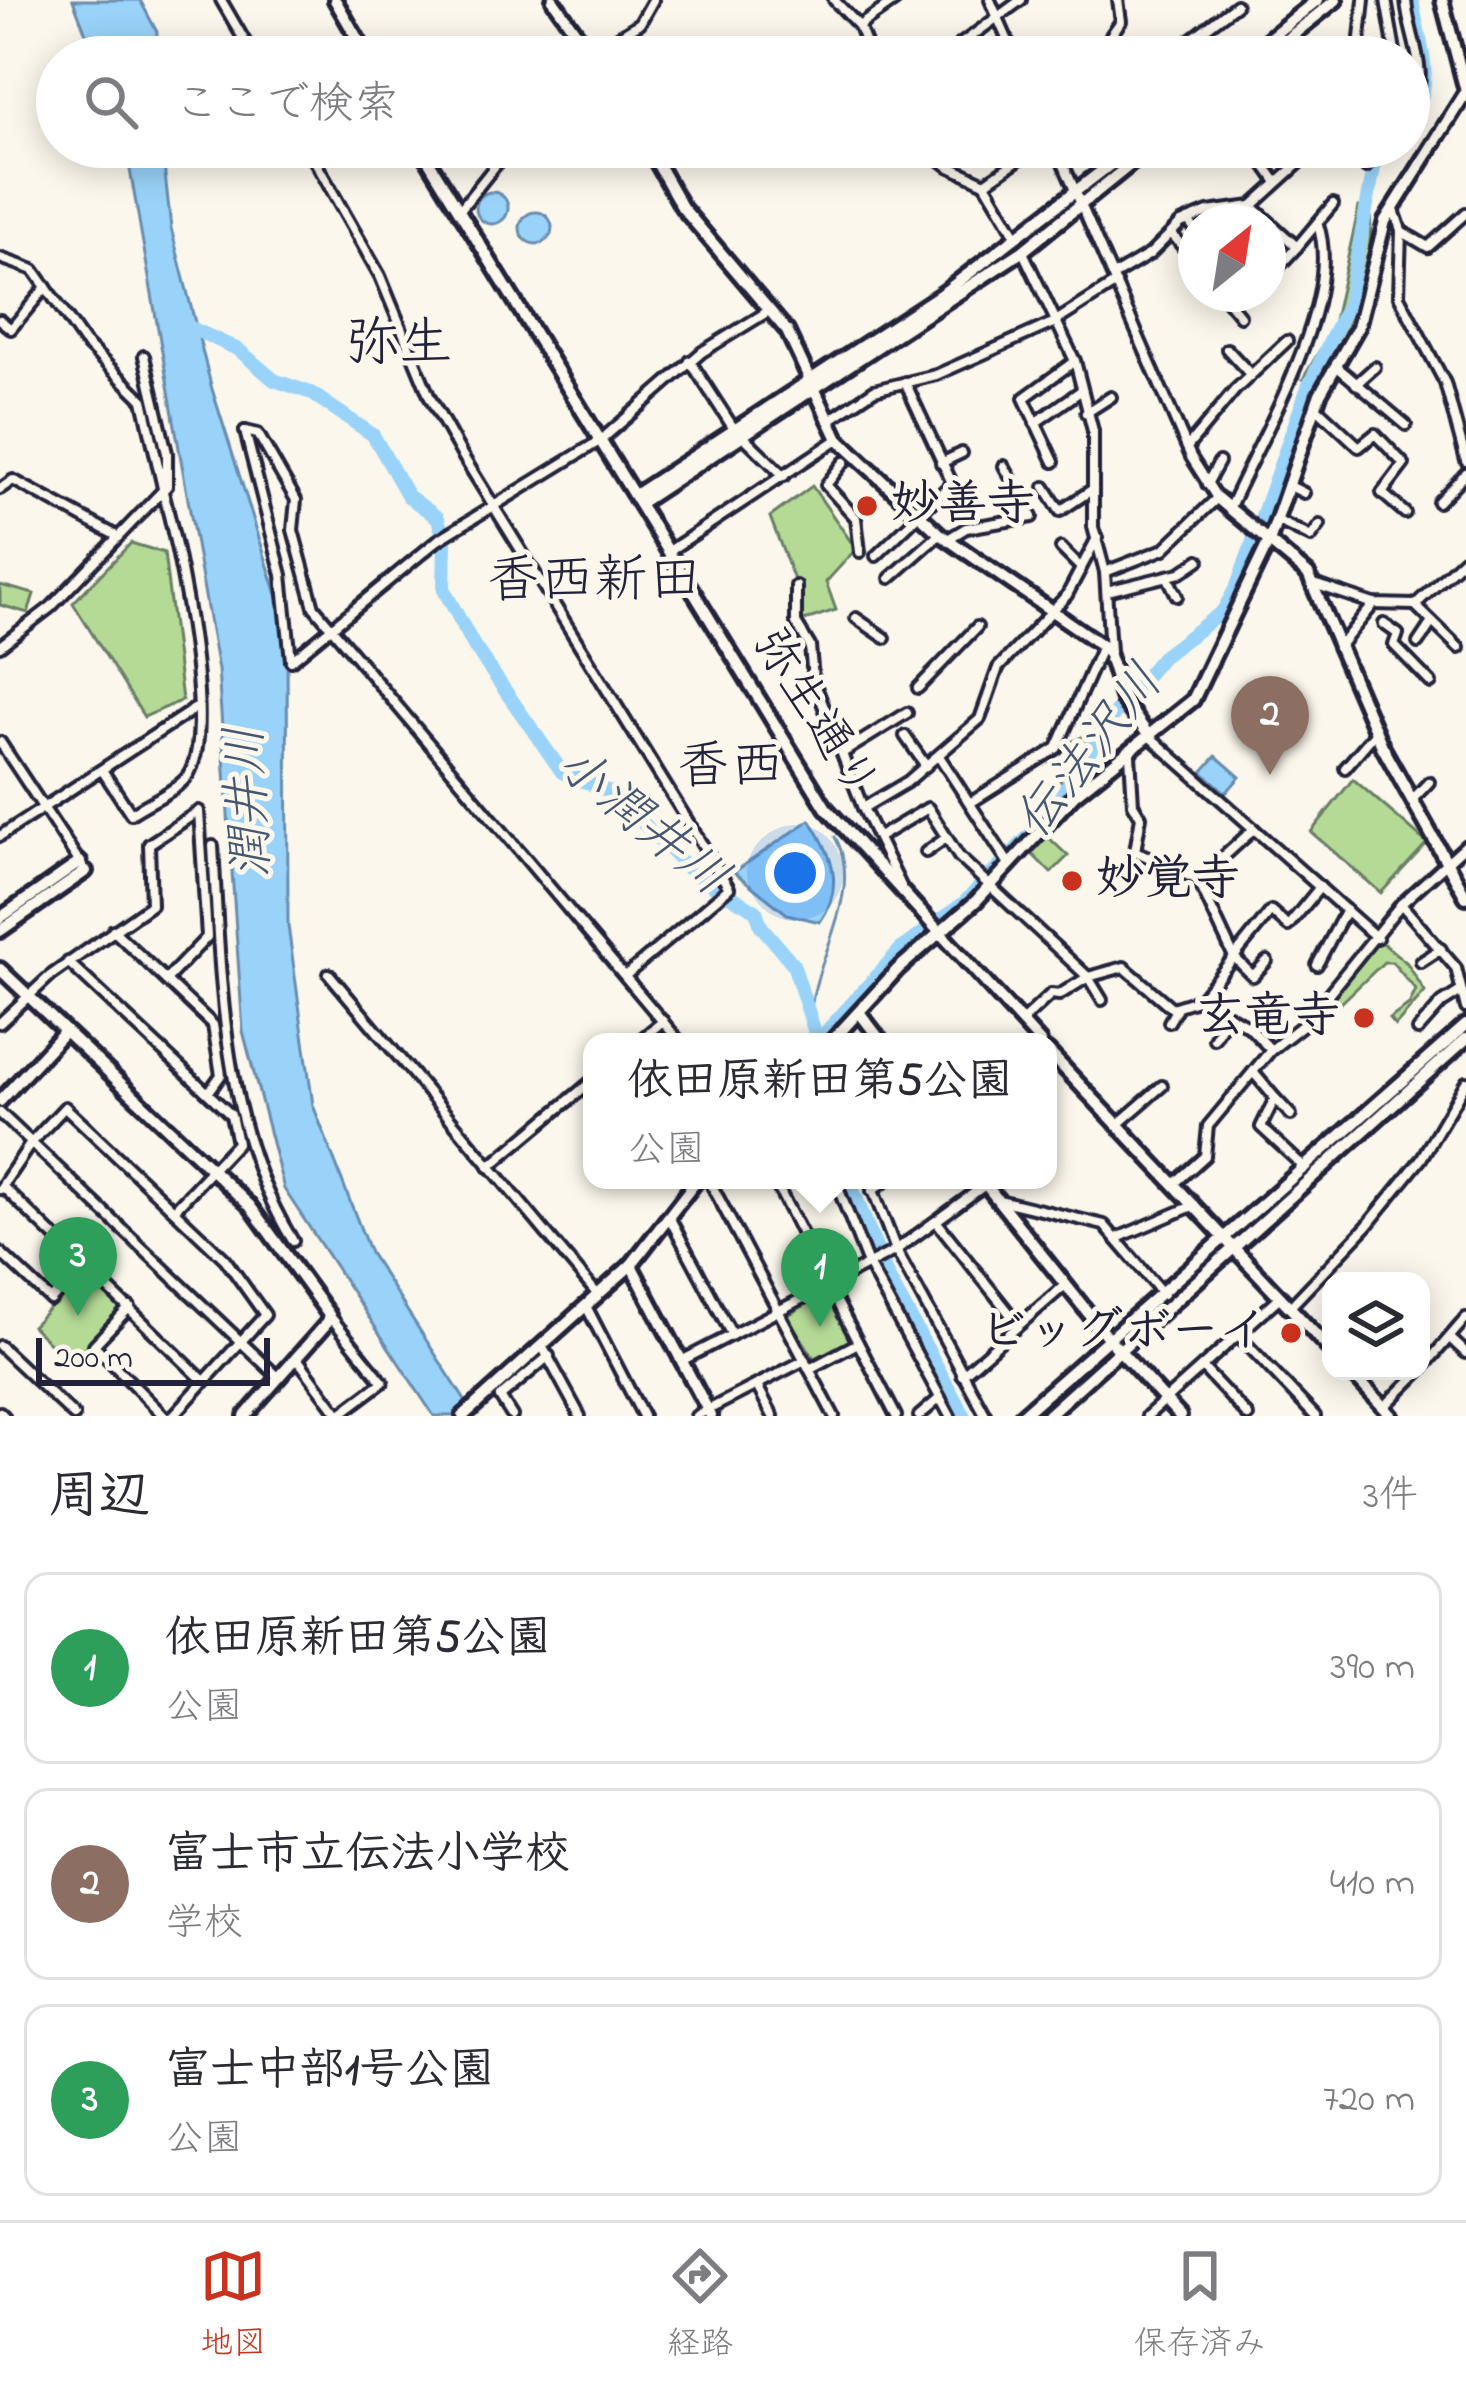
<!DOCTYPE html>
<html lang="ja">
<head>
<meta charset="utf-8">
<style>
	:root { --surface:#fff; --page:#f2f2f3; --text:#2b2b33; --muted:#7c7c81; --line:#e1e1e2; --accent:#c8321e }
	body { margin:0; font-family:"Indie Flower","Klee One",sans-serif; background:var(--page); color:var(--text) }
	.controls { position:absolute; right:36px; bottom:36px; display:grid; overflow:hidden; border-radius:24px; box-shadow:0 6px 30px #0003 }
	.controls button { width:108px; height:108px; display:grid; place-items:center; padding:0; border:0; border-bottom:3px solid var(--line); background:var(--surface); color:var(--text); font:60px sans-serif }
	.compass { position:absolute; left:1178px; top:204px; width:108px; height:108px; border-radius:50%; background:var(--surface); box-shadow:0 6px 30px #0003; rotate:30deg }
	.scale { position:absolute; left:36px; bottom:30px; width:234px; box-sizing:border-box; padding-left:12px; border:6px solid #22223b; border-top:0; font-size:33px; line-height:42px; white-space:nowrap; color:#22223b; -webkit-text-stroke:9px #fbf7ec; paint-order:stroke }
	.you { position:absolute; left:795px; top:873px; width:42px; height:42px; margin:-30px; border:9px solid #fff; border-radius:50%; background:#1a73e8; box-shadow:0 0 0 18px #1a73e833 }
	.badge { display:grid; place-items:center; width:78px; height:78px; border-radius:50%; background:var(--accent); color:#fff; font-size:39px; font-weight:700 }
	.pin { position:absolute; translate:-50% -99px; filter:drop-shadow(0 3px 6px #0008) }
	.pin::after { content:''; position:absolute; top:63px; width:42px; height:36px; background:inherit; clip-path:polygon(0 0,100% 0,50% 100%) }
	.popup { position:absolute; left:583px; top:1033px; width:474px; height:156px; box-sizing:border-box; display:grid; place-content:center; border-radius:24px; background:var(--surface); filter:drop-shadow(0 3px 9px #0005); font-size:39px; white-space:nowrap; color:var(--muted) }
	.popup b { font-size:45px; color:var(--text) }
	.popup::after { content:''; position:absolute; left:50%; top:100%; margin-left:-24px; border:24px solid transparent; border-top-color:var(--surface) }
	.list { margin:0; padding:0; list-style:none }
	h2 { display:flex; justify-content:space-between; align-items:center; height:156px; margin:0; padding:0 48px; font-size:51px }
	h2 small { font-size:39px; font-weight:400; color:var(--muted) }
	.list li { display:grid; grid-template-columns:78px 1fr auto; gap:36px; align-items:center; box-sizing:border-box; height:192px; margin:0 24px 24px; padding:0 24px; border:3px solid var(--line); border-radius:24px }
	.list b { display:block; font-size:45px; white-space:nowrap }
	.list p { margin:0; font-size:39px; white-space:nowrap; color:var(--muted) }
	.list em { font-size:39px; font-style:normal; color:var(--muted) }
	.icon { flex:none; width:66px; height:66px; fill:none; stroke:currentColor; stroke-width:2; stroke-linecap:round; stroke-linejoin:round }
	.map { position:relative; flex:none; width:1466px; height:1416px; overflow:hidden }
	.search { position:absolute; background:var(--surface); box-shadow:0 6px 30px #0003; left:36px; right:36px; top:36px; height:132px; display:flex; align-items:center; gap:30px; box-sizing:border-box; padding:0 42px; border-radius:66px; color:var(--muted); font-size:45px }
	.sheet { height:804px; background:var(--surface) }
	nav { display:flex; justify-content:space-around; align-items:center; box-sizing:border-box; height:168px; border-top:3px solid var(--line); background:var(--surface); font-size:33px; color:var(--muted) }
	nav a { display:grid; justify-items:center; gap:6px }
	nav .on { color:var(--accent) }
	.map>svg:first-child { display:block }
	.green { fill:#b4da96; stroke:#6b7e68; stroke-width:3 }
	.water { fill:#99d3f9; stroke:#698cad; stroke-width:3 }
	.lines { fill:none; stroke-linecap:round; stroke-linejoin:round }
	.stream { stroke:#698cad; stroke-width:3 }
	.river { stroke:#99d3f9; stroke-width:14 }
	.street-casing { stroke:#22223b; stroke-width:16 }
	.secondary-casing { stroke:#22223b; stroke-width:20 }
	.street { stroke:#fbf7ec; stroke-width:8 }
	.secondary { stroke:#fbf7ec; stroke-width:10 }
	.poi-dot { fill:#c8321e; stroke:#fbf7ec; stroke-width:4.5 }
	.labels { text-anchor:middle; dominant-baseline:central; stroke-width:10; stroke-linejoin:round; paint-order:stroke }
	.poi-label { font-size:48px; font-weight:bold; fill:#22223b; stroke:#fbf7ec; text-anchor:start }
	.street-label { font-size:48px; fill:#22223b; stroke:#fbf7ec }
	.water-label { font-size:51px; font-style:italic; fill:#465774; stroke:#fbf7ec }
	.quarter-label { font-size:54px; fill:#22223b; stroke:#fbf7ec }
</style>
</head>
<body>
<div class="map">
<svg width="1466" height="1416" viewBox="0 0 1466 1416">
	<rect width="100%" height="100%" fill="#fbf7ec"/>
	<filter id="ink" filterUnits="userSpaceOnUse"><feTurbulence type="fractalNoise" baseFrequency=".00833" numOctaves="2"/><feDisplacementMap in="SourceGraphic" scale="24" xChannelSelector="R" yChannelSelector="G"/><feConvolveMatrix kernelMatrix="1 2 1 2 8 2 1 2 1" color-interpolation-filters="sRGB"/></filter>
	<g filter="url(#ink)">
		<g class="green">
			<path d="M1359,207l11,2c6,66 -23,120 -53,179l-14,-9 29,-50z"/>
			<path d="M812,486l44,63 -30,33 10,28 -37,12 -5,-42 -24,-63z"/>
			<path d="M131,543l33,10 18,147 -38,17 -71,-114z"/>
			<path d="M0,585l34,9 -6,19 -28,-8z"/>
			<path d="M1093,732l5,12 -15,30 -16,15 -7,-9 10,-18 1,-20z"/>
			<path d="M1353,779l74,64 -46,50 -70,-61z"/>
			<path d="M1043,832l25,24 -17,17 -24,-24z"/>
			<path d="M1379,940l28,23 18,29 -30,34 -6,-7 20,-14 7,-15 -24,-28h-8l-46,44 -10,-5z"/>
			<path d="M86,1270l39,37 -55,56 -38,-37z"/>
			<path d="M825,1293l28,46 -37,22 -29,-45z"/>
		</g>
		<g class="water">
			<path d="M73,0h67l17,32 -1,25h-61z"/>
			<path d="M126,147h36l9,81 41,161 75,237 1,300 25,179 57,148 105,163h-41l-150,-227 -41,-158 -25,-361z"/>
			<circle cx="492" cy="208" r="16"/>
			<circle cx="536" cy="228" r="16"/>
			<path d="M1216,756l24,21 -14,16 -24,-21z"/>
			<path d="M810,820c22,33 35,67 10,102l-33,-8 -53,-42z"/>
		</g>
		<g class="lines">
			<path class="stream" d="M811,1010c5,-55 54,-120 24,-173"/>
			<g class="river">
				<path d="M1409,122c29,-41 10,-77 3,-122"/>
				<path d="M185,325l54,25 35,30 37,13 62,42 35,61 30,22 7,26 -1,46 30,56 88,126 52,22 80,80 62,37 5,15 32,38 25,78"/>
				<path d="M1048,816l62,-97 52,-62 61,-46 14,-25 71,-199 40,-83 30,-157"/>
				<path d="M818,1041l83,-92 63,-46 69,-71"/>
				<path d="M849,1180l38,95 77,141"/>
			</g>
			<defs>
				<g id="street">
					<path d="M221,0l33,57"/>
					<path d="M834,0l25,26 12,31"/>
					<path d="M990,0l25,57"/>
					<path d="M1386,0l10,57"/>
					<path d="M1406,0c2,37 28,77 3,110"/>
					<path d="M859,26l37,-26"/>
					<path d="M1284,41l15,16"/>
					<path d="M588,56l52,-33 13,-23"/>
					<path d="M943,57l78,-57"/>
					<path d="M1096,57l25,-36 -3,-21"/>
					<path d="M1168,57l68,-52"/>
					<path d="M1358,57l6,-57"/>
					<path d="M307,147l73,129 50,122 31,55 268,435 -104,88"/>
					<path d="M924,147l24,19 37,17 32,54"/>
					<path d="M1056,147l135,310 26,41 -53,51 -59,23"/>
					<path d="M1252,147l24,34"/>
					<path d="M1366,167l6,-20"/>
					<path d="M985,183l52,-36"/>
					<path d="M1252,206l45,41 36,-43"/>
					<path d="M1393,207l8,23 -2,66 46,87 21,78"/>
					<path d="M459,211l51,-64"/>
					<path d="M1188,220l8,11"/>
					<path d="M1401,231l27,16 38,-34"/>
					<path d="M1172,234l24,29"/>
					<path d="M1023,252l52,109 18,70v96l12,45 5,80"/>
					<path d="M0,258l34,12 50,72 59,58 20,88"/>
					<path d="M1273,273l24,-26"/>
					<path d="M1113,276l37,-22 31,-31 27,-11 44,-6 65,-59"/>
					<path d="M1222,294l18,22"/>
					<path d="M0,320l11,9 35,-42"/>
					<path d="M1227,349l23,25"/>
					<path d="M690,361l44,68"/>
					<path d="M1336,366l70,59"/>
					<path d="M1356,384l19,-17"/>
					<path d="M1316,407l43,40 16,-13 29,30 -22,29 23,20"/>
					<path d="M1086,413l25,-16"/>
					<path d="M828,421l46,-31 62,-15 117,-52 63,-40"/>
					<path d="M1035,423l47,-33"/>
					<path d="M245,431l13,3 38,66 -3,30 21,77 366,435"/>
					<path d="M245,431l37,144 9,85"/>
					<path d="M745,438l39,38"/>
					<path d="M1189,445l46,-55 52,-49"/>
					<path d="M844,462l-18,23 30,33 4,34"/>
					<path d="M1054,462l-30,-64 51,-37"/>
					<path d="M941,463l21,-10"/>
					<path d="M1207,484l12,-22"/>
					<path d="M1288,485l16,8"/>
					<path d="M1045,487l15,24 33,-22"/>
					<path d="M0,489l13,-9 104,56"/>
					<path d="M1438,502l28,-29"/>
					<path d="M1229,509c32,-73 115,-208 89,-284"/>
					<path d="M1276,520l35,17 9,-12"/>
					<path d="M948,539l18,-11 66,-11 -28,-51"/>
					<path d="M1061,548l19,19"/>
					<path d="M669,551l169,-112"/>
					<path d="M876,556l76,-73 -47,-101"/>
					<path d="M1167,576l10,20"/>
					<path d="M890,578l50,-44"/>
					<path d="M1314,584l60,20 41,1 51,-48"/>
					<path d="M796,586v37l14,23 3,33 50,129 38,78"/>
					<path d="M1107,591l73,-18 19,-13"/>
					<path d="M1415,605l44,43"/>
					<path d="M856,618l29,20"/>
					<path d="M1384,624l14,10 -4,11 37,38"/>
					<path d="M1418,643l14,-21"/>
					<path d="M0,646l51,-39 116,-121v-33l-23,-97"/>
					<path d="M1338,648l36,-44"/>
					<path d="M291,661l147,-121 163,-100 101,-88 65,-40"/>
					<path d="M918,688l59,-61"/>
					<path d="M905,736l21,30"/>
					<path d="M1149,736l228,202"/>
					<path d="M0,742l82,124"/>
					<path d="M844,752l63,-39"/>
					<path d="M1130,755l3,49 8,13 -6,34 63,29 36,77 -34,42 49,28 22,23"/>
					<path d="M939,756l70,108"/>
					<path d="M1345,768l31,-36"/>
					<path d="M102,770l29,44c16,-11 43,-22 55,-36 34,-40 -9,-236 -23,-286"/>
					<path d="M1412,800l17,-18"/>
					<path d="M970,803l87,-55 45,-102"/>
					<path d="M863,808l44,-26 73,-63 18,-51 69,-73 30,-57"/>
					<path d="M0,836l194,-127"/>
					<path d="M879,837l49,-29 31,49 129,120 36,-10 48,41 28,-9"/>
					<path d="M213,846c8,133 8,279 80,395"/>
					<path d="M926,852l20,-14"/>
					<path d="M1198,880l56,-51"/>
					<path d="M1401,904l55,64 10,40"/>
					<path d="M113,930l100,95 8,50 -13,18"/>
					<path d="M1267,961l-14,15 -19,-19 37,-46 17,15 32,-39"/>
					<path d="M68,962l163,153 6,28 -63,67"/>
					<path d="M1421,962l20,-13"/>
					<path d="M1317,965l29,-55"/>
					<path d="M329,974l269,321"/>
					<path d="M1021,1022l30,-28 8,1 29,-18 14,23"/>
					<path d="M1169,1022l7,-12"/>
					<path d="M0,1023l50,-47 101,-71 -2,-61 50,-33 8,126 -41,43"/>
					<path d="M1418,1030l24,-27 19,-12"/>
					<path d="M1214,1039l14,-23"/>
					<path d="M638,1042l25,-21"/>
					<path d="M1253,1072l22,26 -14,29 44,41"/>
					<path d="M1275,1098l16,17"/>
					<path d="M0,1113l277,263"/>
					<path d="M1118,1124l44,-38"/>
					<path d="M489,1167l103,-86"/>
					<path d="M709,1180l125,236"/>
					<path d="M774,1180l122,236"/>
					<path d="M835,1180l33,84 82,152"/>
					<path d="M869,1180l27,70 90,166"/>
					<path d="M1174,1184l31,-28 3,-30 63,-76 33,-26 97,-120 65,-59"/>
					<path d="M2,1186l203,196"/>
					<path d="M0,1189l31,-46 34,-36 160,152 40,56 -92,101"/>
					<path d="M872,1191l15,-11"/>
					<path d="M999,1200l105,25 59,69"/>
					<path d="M669,1217l63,118"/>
					<path d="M937,1222l81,102"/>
					<path d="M1117,1238l78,-33"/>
					<path d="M0,1252l51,48 34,-37"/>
					<path d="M586,1306l57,110"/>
					<path d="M130,1307l-36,38 70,71"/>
					<path d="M1290,1307l76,-80 55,-68 45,-77"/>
					<path d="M330,1316l53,66 -44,33"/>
					<path d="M1238,1335l77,81"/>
					<path d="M1451,1339l15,14"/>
					<path d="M0,1346l74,70"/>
					<path d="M542,1346l38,70"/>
					<path d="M296,1357l44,59"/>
					<path d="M683,1360l213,-110 89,-65"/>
					<path d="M1202,1367l46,49"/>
					<path d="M809,1369l49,-26"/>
					<path d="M1421,1370l45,-52"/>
					<path d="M962,1375l103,-90"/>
					<path d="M757,1386l16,30"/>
					<path d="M1384,1407l36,-36"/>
					<path d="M0,1412l4,4"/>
					<path d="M512,1416l-12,-19 49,-41"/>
					<path d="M696,1416l109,-56"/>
					<path d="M919,1416l21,-18"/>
					<path d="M1147,1416l133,-119"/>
				</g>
				<g id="secondary">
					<path d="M335,0l33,57"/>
					<path d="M553,0l40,57"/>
					<path d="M1442,0l24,91"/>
					<path d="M1246,57l71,-57"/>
					<path d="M1265,57l71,-57"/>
					<path d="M420,147l406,661 214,234"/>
					<path d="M648,147l34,60 105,124 51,108 102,95 167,115 16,51 26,36"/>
					<path d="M635,495l311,-204 187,-144"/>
					<path d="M1217,498l91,76 74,172 84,151"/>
					<path d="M640,503l383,-252 129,-104"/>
					<path d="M0,918l80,-56"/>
					<path d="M0,931l86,-60"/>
					<path d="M0,969l250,237 79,109 -2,8 -82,93"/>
					<path d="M859,1012l23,30"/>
					<path d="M831,1042l67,-73 78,-68 98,-106 119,-95 77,-161 50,-145 38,-67 27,-106 81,-129"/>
					<path d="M1048,1051l283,300"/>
					<path d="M0,1101l65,-70"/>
					<path d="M982,1180l127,159 71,77"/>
					<path d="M631,1265l80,151"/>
					<path d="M1350,1371l42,45"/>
					<path d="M463,1416l168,-151 66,-85"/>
					<path d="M1021,1416l445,-391"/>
					<path d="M1047,1416l419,-377"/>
				</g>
			</defs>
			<use href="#street" class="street-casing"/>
			<use href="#secondary" class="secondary-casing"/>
			<use href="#street" class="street"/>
			<use href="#secondary" class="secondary"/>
		</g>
	</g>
	<g class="poi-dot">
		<circle cx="867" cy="506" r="12"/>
		<circle cx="1072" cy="881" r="12"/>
		<circle cx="1364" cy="1018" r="12"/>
		<circle cx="1291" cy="1333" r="12"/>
	</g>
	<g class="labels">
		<g class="poi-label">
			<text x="891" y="506">妙善寺</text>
			<text x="1096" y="881">妙覚寺</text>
			<text x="1340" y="1018" text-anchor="end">玄竜寺</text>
			<text x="1267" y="1333" text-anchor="end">ビッグボーイ</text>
		</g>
		<g class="street-label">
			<text transform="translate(814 715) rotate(58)">弥生通り</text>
		</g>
		<g class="water-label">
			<text transform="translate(1091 753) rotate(-52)">伝法沢川</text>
			<text transform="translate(251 802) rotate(-93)">潤井川</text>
			<text transform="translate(641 823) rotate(39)">小潤井川</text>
		</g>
		<g class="quarter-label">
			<text x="399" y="346">弥生</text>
			<text x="594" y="583">香西新田</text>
			<text x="730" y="769">香西</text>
		</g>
	</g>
</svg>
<div class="controls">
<button><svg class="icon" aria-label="layers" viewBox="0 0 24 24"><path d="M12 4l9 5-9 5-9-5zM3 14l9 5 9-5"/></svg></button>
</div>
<svg class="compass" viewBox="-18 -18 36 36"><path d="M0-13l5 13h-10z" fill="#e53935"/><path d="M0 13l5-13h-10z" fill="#7c7c81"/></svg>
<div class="scale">200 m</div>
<div class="you"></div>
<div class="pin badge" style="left:820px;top:1327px;background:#2e9e5b">1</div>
<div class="popup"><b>依田原新田第5公園</b>公園</div>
<div class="pin badge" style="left:1270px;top:775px;background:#8d6e63">2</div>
<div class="pin badge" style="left:78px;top:1316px;background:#2e9e5b">3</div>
<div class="search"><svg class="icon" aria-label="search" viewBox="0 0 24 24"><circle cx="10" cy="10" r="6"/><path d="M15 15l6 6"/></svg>ここで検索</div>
</div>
<section class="sheet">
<h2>周辺<small>3件</small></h2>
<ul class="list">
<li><span class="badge" style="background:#2e9e5b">1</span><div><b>依田原新田第5公園</b><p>公園</p></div><em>390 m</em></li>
<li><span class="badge" style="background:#8d6e63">2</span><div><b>富士市立伝法小学校</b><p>学校</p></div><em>410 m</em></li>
<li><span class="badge" style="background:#2e9e5b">3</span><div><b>富士中部1号公園</b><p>公園</p></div><em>720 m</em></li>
</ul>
</section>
<nav>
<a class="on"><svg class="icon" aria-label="map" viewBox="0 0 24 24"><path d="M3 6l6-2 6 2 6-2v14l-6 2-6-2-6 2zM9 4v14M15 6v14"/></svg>地図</a>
<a><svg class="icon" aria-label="directions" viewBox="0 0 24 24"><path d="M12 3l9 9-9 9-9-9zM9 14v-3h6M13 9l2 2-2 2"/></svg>経路</a>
<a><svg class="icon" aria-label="saved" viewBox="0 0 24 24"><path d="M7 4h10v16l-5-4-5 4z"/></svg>保存済み</a>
</nav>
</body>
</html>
